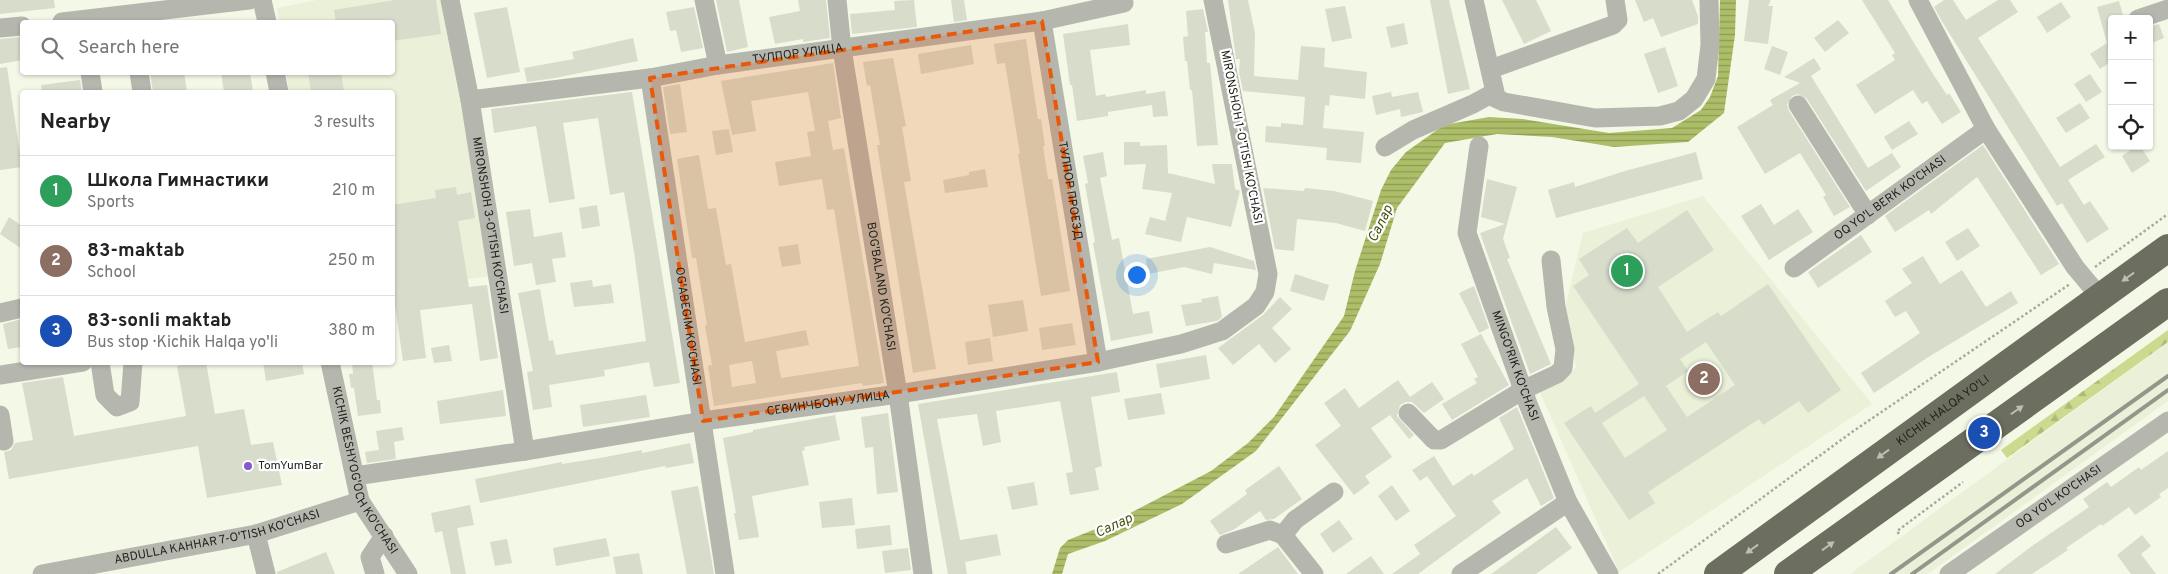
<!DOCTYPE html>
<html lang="en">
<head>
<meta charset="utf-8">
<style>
	:root { --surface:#fff; --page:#f2f2f2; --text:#222; --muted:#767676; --line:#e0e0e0; --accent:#111827 }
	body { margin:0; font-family:Overpass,sans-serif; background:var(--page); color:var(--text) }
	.controls { position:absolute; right:15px; top:15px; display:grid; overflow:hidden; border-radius:5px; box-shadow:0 1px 4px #0004 }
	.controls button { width:45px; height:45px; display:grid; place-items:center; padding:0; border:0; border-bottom:1px solid var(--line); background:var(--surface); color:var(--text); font:25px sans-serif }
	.you { position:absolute; left:1136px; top:274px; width:18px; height:18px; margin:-12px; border:4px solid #fff; border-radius:50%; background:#1a73e8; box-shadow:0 0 0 8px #1a73e833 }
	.badge { display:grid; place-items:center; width:32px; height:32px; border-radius:50%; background:var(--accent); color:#fff; font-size:16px; font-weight:700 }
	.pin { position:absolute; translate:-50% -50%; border:2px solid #fff; box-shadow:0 1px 5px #0006 }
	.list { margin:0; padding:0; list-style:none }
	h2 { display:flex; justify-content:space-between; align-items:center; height:65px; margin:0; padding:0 20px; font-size:21px }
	h2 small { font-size:16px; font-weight:400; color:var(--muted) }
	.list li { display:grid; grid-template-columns:32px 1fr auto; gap:15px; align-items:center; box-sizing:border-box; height:70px; padding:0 20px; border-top:1px solid var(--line) }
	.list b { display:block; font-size:19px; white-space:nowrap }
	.list p { margin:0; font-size:16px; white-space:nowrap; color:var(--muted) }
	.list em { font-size:16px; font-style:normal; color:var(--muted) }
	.icon { flex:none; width:28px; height:28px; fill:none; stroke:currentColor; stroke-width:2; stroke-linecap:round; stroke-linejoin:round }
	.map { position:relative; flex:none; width:2168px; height:574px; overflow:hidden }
	.search { position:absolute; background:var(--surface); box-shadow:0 1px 4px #0004; left:20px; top:20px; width:375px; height:55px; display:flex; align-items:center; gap:12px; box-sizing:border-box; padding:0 18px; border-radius:5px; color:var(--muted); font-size:19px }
	.panel { position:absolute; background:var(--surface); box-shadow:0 1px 4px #0004; left:20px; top:90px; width:375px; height:275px; border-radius:5px }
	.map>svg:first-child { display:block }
	.built { fill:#ebf1d8 }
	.forest { fill:url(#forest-firs) }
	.water { fill:url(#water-rules) }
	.building { fill:#d7dccb; fill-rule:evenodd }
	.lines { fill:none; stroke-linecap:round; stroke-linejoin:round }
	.path { stroke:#a7ab9d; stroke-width:2.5; stroke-dasharray:2.5 2.5; stroke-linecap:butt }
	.minor { stroke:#b5b7af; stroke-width:19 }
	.highway { stroke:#6c6f60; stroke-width:28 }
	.rail { stroke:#93978a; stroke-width:4 }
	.oneway { fill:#bdbeb7 }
	.marked { fill:#e8590c; fill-opacity:0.2; stroke:#e8590c; stroke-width:4; stroke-dasharray:10 6; stroke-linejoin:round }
	.poi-dot { fill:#8657d0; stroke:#fff; stroke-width:2 }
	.labels { text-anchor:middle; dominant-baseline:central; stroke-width:4.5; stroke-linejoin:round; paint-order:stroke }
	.street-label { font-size:12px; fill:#22241d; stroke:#fff }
	.poi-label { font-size:12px; fill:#22241d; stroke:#fff; text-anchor:start }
	.water-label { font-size:14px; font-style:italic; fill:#454f0f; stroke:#fff }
</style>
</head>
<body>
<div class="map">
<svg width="2168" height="574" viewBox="0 0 2168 574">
	<defs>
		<pattern id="forest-firs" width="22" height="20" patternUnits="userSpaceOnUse" patternTransform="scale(1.25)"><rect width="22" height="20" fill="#cada8e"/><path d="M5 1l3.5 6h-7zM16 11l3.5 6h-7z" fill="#adbb7a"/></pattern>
		<pattern id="water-rules" width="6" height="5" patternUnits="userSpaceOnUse" patternTransform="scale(1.25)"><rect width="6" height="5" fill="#adbe69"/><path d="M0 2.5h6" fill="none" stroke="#8c9a56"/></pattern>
	</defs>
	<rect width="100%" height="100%" fill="#f4f8e7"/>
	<g class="built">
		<path d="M317,0h129l45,276 -98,14 -1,-198h-103l-3,-19 106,-1v-50h-113l-2,-14z"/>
		<path d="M1703,196l169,208 -253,168 -80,-182 37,-22 -11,-60 18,-75z"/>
		<path d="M2168,342v59l-240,173h-78z"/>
	</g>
	<path class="forest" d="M2168,330v12l-161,116 -6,-8z"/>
	<path class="water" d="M1720,0h16l-1,35 -11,78 -36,29 -74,5 -62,-10 -55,-3 -52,9 -48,65 -17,56 -30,67 -94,120 -74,53 -77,37 -37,13 -6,20h-10l8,-26 8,-8 45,-18 98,-51 37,-28 26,-26 70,-101 11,-45 26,-81 10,-20 15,-18 38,-27 45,-8 34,2 86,14 63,-5 29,-18 9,-13 8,-21z"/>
	<g class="building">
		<path d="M0,0h54l1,8 -55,6z"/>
		<path d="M395,0h41l5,34 -49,7v-19h-56l-2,-12z"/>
		<path d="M716,0h23l9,47 -21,5z"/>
		<path d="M798,0h28l4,38 -27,4v-3l-28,5 -6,-27 31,-6z"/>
		<path d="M914,0l3,27 -65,7 -2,-20 45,-4 -1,-9z"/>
		<path d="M951,0h13l3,20 -13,2z"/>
		<path d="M1228,0h20l7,33 -1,43 44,4 3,-34 24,2 -1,19 43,5 -2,27 -35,-4 -1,11 -4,-1 -2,23 41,4 -3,31 -35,-3 1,-12 -62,-6 1,-16 15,1v-4l22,2 2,-28 -62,-6 -4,-19 1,-13h-4z"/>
		<path d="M1430,0h19l21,89 -22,5z"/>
		<path d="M1502,0h34l15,31 -27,13z"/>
		<path d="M1635,0h57l6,16v8l-37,13 -8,-19 -9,4z"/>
		<path d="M1749,0h22l-3,6h5l-5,38 -24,-3z"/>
		<path d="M1862,0h26l43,71 16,24 2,-2 12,19 -19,12 -15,-23 -5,3 -9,-14 -38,24 -19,-29 39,-25 -3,-5 3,-2z"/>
		<path d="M1944,0h9l13,20 32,-20h12l8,12 -40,26 82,129 36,-23 9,13 -37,23 16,25 6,-4 19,28 -22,14 -25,-40 -5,3 -116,-186 -7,-13z"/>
		<path d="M2119,1l5,18h-12v42l-12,8 -10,-15 17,-11 -10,-36z"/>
		<path d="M2061,2l10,15 -24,16 -10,-16z"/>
		<path d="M1345,6l7,32 -20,4 -7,-33z"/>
		<path d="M507,7l13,65 -33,6 -13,-65z"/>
		<path d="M694,7l9,41 -22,4 -5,-22 -6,1 -4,-19z"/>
		<path d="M1203,9l5,23h-3l2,31h3l8,82 -21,1 -5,-56h-2l-3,-29h-2l-2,-24 5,-1 -2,-25z"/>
		<path d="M1838,20l11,13 -24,19 -11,-14z"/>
		<path d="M1404,23l4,21 -17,4 -5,-21z"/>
		<path d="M1128,24l2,21 -40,5 6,46 9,-2 1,3 40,-7v4l19,-3 3,25 -15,1 -1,-12 -44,7v4l-31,5 -5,-36h-2l-7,-51z"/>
		<path d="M2159,24l5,14 -15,6v-17z"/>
		<path d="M21,37l1,23 -22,4v-25z"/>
		<path d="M633,38l5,23 -83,17 -28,4 -3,-14 50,-9 -2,-7z"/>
		<path d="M1026,39l12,80h3l4,27h-2l5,33h4l18,112 -29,5 -23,-142h2l-15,-91 -8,1 -3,-20z"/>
		<path d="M971,45l3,19 -53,10 -3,-20z"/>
		<path d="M1772,46l16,6 -8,23 -16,-6z"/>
		<path d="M1665,47l13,39 -20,7 -14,-39z"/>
		<path d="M893,58l13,68 -4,1 9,54 -7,1 32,187 -23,4 -36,-228h3l-10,-60 -3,1 -4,-24z"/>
		<path d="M1814,58l7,11 -10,7 57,92 24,-15 9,14 -35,24 -59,-92 -9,-5 -6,2 -5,9 2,6 61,96 -16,9 -11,-19 3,-2 -26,-42 -35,21 -28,-47 36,-22 -3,-5 30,-17 -16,-6z"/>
		<path d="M833,63l8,55 -13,3 5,29 11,-2 40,235 -21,3 -1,-3 -148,23 -6,-40 4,-1 -7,-39 2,-1 -11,-67h-4l-15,-99 22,-4 9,54 8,-1 10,57 5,-1 14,78 61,-12 3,15 -33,6 5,27 78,-12 -25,-157 -7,1 -5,-31 -43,7 -4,-24 36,-6 -4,-24 8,-1 -7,-39 -57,9 5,30 -24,4 -11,-54zM752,361l4,22 -24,4 -3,-22z"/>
		<path d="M7,67l15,100 -22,3v-102z"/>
		<path d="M150,72h34l3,20h-34z"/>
		<path d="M221,72h29l3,20h-29z"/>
		<path d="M308,72h33l3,20h-33z"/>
		<path d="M2090,74l12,18 -16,10 -12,-18z"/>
		<path d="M80,80l2,12h-40l-1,-7z"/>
		<path d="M680,84l7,48 -17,2 -7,-47z"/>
		<path d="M632,92l48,291 -26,4 -5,-25 -45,8 1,6 -56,9 3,22 -19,3 -6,-38 6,-1 -15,-78 22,-4 9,52 4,-1 3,15 90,-14 -12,-89 -10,-60 -14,3 -12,-77 -35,5 12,76 -26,4 -13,-77 -42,7 -3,-24z"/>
		<path d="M1391,92l1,5 26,-5 5,20 -22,5 -1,-8 -24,6 -4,-19z"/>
		<path d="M2080,103l10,15 -24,15 -10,-15z"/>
		<path d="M1909,121l9,13 -26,16 -8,-13z"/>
		<path d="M729,129l4,23 -17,3 -4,-24z"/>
		<path d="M1124,142h16v4l27,-1 1,28 47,11 -3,-20h20l3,25 5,2 -9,36 -44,-10 -6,25 -36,-8 5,-17 15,4 7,-28 -30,-4 4,-25 -22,1z"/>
		<path d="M1983,145l76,119 -18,11 -64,-98 -46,37 -2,-4 -34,22 -10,-16z"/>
		<path d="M2137,146h3l10,15 -18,12 -10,-17z"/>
		<path d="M1103,152l4,24 -7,2 12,62 7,-2 14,76 16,-3 4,22 -42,8 -18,-98 2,-1 -10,-58 3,-1 -5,-27z"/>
		<path d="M1696,152l7,27 -147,39 -8,-28 26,-8 1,5 50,-16z"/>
		<path d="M985,169l3,18 -43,6 -2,-13 26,-5v-3z"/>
		<path d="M1487,179l30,8 -14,52 7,19 -3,1 44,105 -21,10 -50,-141 25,-9 -24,-7z"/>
		<path d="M456,187l1,8 14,-3 4,26 -17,3 11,66 18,-2 11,73 -18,3 -8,-57 -52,6 6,48 -23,3 -11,-76v-80l44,-7 -1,-8z"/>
		<path d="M1263,188l41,3 1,-3 29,3 39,10 -8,30 -29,-8 -39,-4 -3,32 -19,-2z"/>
		<path d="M1761,204l13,21 24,-16 15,23 -44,28 -28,-44z"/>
		<path d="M597,205l3,21 -18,3 -3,-21z"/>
		<path d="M530,209l4,28 28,-5 4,25 -14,2 4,23 -20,3 -4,-22 -18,3 -8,-54z"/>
		<path d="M1687,210l27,40 -56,37 29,45 31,-20 3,4 47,-32 73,106 -33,23 -9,-12 -36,24 -4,-6 -111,73 7,11 -26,17 -65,-97 27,-17 4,7 44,-29 -66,-98 16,-11 -10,-16 48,-31 11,15zM1706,342l29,43 -48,32 -21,-31 22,-15 -8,-12zM1644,396l23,34 -42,28 -23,-35z"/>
		<path d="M9,217l13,9v23l-22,-15z"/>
		<path d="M1968,228l12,18 -23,15 -12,-19z"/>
		<path d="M1861,235l11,17 -54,36 -10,-16z"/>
		<path d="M798,244l3,20 -19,3 -4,-20z"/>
		<path d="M1210,247l44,14 2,9 -42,-7 -2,11 -28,-7 -36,7 -2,-15z"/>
		<path d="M1923,256l17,28 22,-14 24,37 25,-16 7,12 -88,53 -56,37 -13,-20 59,-40 -14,-22 -11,6 -10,-16 27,-18 -10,-14z"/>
		<path d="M1295,274l34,11 -5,16 -34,-10z"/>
		<path d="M592,280l1,7 18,-3 3,19 -40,4 -4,-24z"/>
		<path d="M1474,286l15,42 -10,5 -20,-40z"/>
		<path d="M1218,296l4,21 -5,4 -31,5 -5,-21 21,-3 -1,-3z"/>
		<path d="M1280,297l12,12 -20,19 19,21 -16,14 -16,-19 -26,21 -15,-17 45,-33z"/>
		<path d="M1023,300l5,31 -35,6 -5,-32z"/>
		<path d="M22,319v28l-14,2 -5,-25z"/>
		<path d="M1072,323l4,22 -34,5 -3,-22z"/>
		<path d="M1481,334l28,51 -57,35 -10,-16 35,-21 -3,-4 4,-2 -17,-33z"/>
		<path d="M990,338l3,23 -25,4 -3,-23z"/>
		<path d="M449,345l3,16 -18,2 -3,-15z"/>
		<path d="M1206,355l4,24 -50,9 -4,-24z"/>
		<path d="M196,362h10l9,52 29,-5 7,36 22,-3 9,43 -75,13 -9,-52 -189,33 -5,-27 7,-2 4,-7 18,-3 -11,-57 41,-6 11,59 112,-20 -9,-50z"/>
		<path d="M263,362h39l2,12 -38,7z"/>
		<path d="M352,362h20l5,38h3l1,13 -23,3 -4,-28h-3l-2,-14h4z"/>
		<path d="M1117,372l3,20 -29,5 11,69 -7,2 4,22 -29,5 -4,-22 7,-1 -13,-71 -64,10 5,31 -18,4 -6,-32 -40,5 23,121 37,-6 4,21 -36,7 2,12h-19l-30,-170z"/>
		<path d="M1398,380l12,17 22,-15 12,17 -20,14 -12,-11h-6l-6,3 -3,11 17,19 -5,4 -19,-24 -19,13 21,29 -27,19 5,7 -16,12 -39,-50 26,-19 -17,-23 21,-15 14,20z"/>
		<path d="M503,390l3,26 -66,8 -3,-23z"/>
		<path d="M1161,393l4,21 -37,6 -4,-21z"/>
		<path d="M646,395l4,22 -67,10 -3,-22z"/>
		<path d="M1517,407l37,91 -13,8 -14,-28 -35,23 9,12 -83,61h-26l28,-20 -6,-9 42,-29 -29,-40 -7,5 -8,-11 22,-14 19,30 19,-13 2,3 40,-27 -15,-31z"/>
		<path d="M888,413l10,79 -21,2 -4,-47 -8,1 -4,-31z"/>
		<path d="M835,415l5,25 -36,7 1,3 -3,1 7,34 -57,11 7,41 -20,3 -5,-27h2l-13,-75 30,-6v-2z"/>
		<path d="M402,427l2,13 -10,2 2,17 -29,4 -2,-11 14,-2 -3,-19z"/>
		<path d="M690,443l4,20 -28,5 -1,-2 -185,37 -5,-24 87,-17v2l38,-6 42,-8v3z"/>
		<path d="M2168,451v37l-9,6 2,3 -14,10 -12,8 -6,-8 -27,19 -1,-2 -35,24 2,2 -36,24h-37l37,-28 57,-39 -6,-8 24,-17 4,5 28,-20 2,3z"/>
		<path d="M1279,466l23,33 -28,20 -8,1 -6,-9 -27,19 -13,5 -10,-14 37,-27 -2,-4z"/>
		<path d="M1034,482l4,23 -26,5 -5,-23z"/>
		<path d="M1392,485l18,26 -14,10 -18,-25z"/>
		<path d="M698,486l11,59 5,29h-27l-16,-83z"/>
		<path d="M852,498l3,27 -33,3 -3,-26z"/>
		<path d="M470,505l4,20 -17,3 9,46h-15l-9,-43 -7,2 -4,-20z"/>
		<path d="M1339,520l14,19 -20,14 -13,-19z"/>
		<path d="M890,525l2,20 -35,4 -2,-20z"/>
		<path d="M1556,527l16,21 -36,26h-45z"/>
		<path d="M2142,535l9,11 -10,8 15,20h-25l-14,-19z"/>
		<path d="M606,538l4,18 -54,10 -3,-18z"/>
		<path d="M507,539l5,24 -17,3 -5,-24z"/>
		<path d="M1278,547l20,27h-60z"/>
		<path d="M908,548l3,22 -26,3 -3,-22z"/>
		<path d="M326,552l9,22h-58v-2z"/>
		<path d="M639,553l4,21h-27l-3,-17z"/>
		<path d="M1371,556l13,18h-38z"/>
	</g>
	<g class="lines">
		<g class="path">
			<path d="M2095,267l73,-53"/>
			<path d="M1899,534l-2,-3 66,-49"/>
			<path d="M1658,574l194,-142 218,-148"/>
		</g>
		<g class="minor">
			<path d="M262,0l5,22"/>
			<path id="s1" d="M450,0l20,100 55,351"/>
			<path d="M704,0l14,65"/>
			<path id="s2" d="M837,0l5,49 56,345 25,180"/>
			<path d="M1918,0l68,129 89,138 25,30"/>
			<path d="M2138,19l30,-10"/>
			<path id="s3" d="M1042,21l56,341"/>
			<path d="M62,22l187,-22"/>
			<path d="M0,28l22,-2"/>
			<path d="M1491,69l122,-44 5,-5 -3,-20"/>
			<path d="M90,72l3,20"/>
			<path d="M139,72l3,20"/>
			<path d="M275,72l4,20"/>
			<path id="s4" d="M650,78l75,496"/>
			<path d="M1491,96l13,6 91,16 65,-2 19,-5 15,-12 12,-20 4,-34 -1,-45"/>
			<path id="s5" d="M470,100l180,-22 68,-13 324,-44 82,-18"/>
			<path d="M1798,105l70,110"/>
			<path id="s6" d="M1479,146l-12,87 61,171 40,98 41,72"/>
			<path d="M1385,147l28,-17 60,-26 22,-12 -21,-92"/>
			<path id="s7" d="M1794,268l192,-139"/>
			<path d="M0,313l22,-5"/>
			<path d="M100,362l5,33 12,12 13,-5 3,-40"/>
			<path id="s8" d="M330,362l30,139 48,73"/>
			<path d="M0,375l83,-13"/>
			<path d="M1408,413l26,27h7l82,-50 34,-16 6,-6 2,-19 -9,-42 -5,-47"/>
			<path d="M0,415l4,26"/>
			<path id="s9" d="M355,476l170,-25 178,-30 195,-27 200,-32 83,-18 41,-13 34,-25 9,-14 3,-18 -55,-274"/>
			<path d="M256,534l10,40"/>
			<path d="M1283,535l12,-15 39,-28"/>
			<path d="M1226,544l44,-14 13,5 31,39"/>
			<path id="s10" d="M42,574l214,-40 104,-33"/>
			<path d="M375,574l-5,-17 14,-21"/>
			<path d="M1461,574l107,-72"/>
			<path id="s11" d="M1949,574l219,-153"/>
		</g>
		<g class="highway">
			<path id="s12" d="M1718,574l450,-326"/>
			<path d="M1788,574l380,-272"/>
		</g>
		<g class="rail">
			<path d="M1891,574l277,-198"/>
			<path d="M1912,574l256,-184"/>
		</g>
	</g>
	<defs><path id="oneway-solid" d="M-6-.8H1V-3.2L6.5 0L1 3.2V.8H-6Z" transform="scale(1.25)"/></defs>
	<g class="oneway">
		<use href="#oneway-solid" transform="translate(2128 277) rotate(144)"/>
		<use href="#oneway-solid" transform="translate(2017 410) rotate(-35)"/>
		<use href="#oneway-solid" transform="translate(1883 454) rotate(144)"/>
		<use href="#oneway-solid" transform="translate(1828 546) rotate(-36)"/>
		<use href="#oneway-solid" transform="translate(1752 549) rotate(144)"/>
	</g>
	<path class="marked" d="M1042,21l56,341 -395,59 -53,-343z"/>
	<circle class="poi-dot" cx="248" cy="466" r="5"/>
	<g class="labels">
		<g class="street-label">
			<text stroke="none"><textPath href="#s5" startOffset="331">ТУЛПОР УЛИЦА</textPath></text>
			<text transform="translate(1241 137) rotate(79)">MIRONSHOH 1-O'TISH KO'CHASI</text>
			<text stroke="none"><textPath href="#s3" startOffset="172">ТУЛПОР ПРОЕЗД</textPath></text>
			<text stroke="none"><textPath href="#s7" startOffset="119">OQ YO'L BERK KO'CHASI</textPath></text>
			<text stroke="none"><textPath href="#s1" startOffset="229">MIRONSHOH 3-O'TISH KO'CHASI</textPath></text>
			<text stroke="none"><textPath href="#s2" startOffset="290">BOG'BALAND KO'CHASI</textPath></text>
			<text stroke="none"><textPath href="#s4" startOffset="251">OG'ABEGIM KO'CHASI</textPath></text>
			<text stroke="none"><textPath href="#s6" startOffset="229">MINGO'RIK KO'CHASI</textPath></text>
			<text stroke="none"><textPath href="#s9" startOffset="479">СЕВИНЧБОНУ УЛИЦА</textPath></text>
			<text stroke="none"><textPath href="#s12" startOffset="278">KICHIK HALQA YO'LI</textPath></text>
			<text stroke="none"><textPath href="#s8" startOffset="115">KICHIK BESHYOG'OCH KO'CHASI</textPath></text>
			<text stroke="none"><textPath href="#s11" startOffset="134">OQ YO'L KO'CHASI</textPath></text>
			<text stroke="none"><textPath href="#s10" startOffset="179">ABDULLA KAHHAR 7-O'TISH KO'CHASI</textPath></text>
		</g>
		<g class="poi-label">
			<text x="258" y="466">TomYumBar</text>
		</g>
		<g class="water-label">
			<text transform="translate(1381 224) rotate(-64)">Салар</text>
			<text transform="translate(1114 526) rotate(-25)">Салар</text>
		</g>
	</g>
</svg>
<div class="controls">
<button>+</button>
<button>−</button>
<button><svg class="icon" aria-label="locate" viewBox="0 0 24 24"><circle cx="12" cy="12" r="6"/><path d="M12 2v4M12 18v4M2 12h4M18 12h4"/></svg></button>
</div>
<div class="you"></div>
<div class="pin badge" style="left:1627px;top:271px;background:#2e9e5b">1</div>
<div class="pin badge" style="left:1704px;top:379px;background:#8d6e63">2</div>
<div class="pin badge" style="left:1984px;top:433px;background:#1a4fb4">3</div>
<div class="search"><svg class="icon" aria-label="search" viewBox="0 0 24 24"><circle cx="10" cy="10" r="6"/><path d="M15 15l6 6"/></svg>Search here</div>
<section class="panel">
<h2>Nearby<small>3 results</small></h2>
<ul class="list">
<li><span class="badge" style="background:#2e9e5b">1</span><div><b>Школа Гимнастики</b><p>Sports</p></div><em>210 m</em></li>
<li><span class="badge" style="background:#8d6e63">2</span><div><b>83-maktab</b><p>School</p></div><em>250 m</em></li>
<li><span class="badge" style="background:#1a4fb4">3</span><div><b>83-sonli maktab</b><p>Bus stop · Kichik Halqa yo'li</p></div><em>380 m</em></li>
</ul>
</section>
</div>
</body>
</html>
